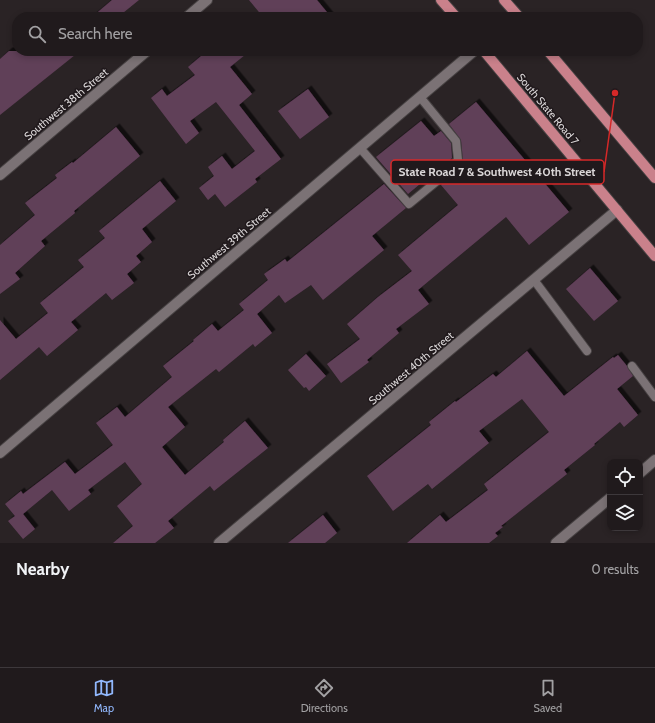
<!DOCTYPE html>
<html lang="en">
<head>
<meta charset="utf-8">
<style>
	:root { --surface:#201a1c; --page:#282325; --text:#f1f3f6; --muted:#a2a1a3; --line:#3d383b; --accent:#91b8fd }
	body { margin:0; font-family:Cabin,sans-serif; background:var(--page); color:var(--text) }
	.controls { position:absolute; right:12px; bottom:12px; display:grid; overflow:hidden; border-radius:8px; box-shadow:0 2px 6px #0003 }
	.controls button { width:36px; height:36px; display:grid; place-items:center; padding:0; border:0; border-bottom:1px solid var(--line); background:var(--surface); color:var(--text); font:20px sans-serif }
	.list { margin:0; padding:0; list-style:none }
	h2 { display:flex; justify-content:space-between; align-items:center; height:52px; margin:0; padding:0 16px; font-size:17px }
	h2 small { font-size:13px; font-weight:400; color:var(--muted) }
	.icon { flex:none; width:22px; height:22px; fill:none; stroke:currentColor; stroke-width:2; stroke-linecap:round; stroke-linejoin:round }
	.map { position:relative; flex:none; width:655px; height:543px; overflow:hidden }
	.search { position:absolute; background:var(--surface); box-shadow:0 2px 6px #0003; left:12px; right:12px; top:12px; height:44px; display:flex; align-items:center; gap:10px; box-sizing:border-box; padding:0 14px; border-radius:16px; color:var(--muted); font-size:15px }
	.sheet { height:124px; background:var(--surface) }
	nav { display:flex; justify-content:space-around; align-items:center; box-sizing:border-box; height:56px; border-top:1px solid var(--line); background:var(--surface); font-size:11px; color:var(--muted) }
	nav a { display:grid; justify-items:center; gap:2px }
	nav .on { color:var(--accent) }
	.map>svg:first-child { display:block }
	.building { fill:#613f59; filter:url(#shadow) }
	.lines { fill:none; stroke-linecap:round; stroke-linejoin:round }
	.lane-casing { stroke:#464142; stroke-width:10 }
	.street-casing { stroke:#464142; stroke-width:12 }
	.primary-casing { stroke:#464142; stroke-width:12 }
	.lane { stroke:#7b7275; stroke-width:8 }
	.street { stroke:#7b7275; stroke-width:10 }
	.primary { stroke:#ca818b; stroke-width:10 }
	.labels { text-anchor:middle; dominant-baseline:central; stroke-width:3; stroke-linejoin:round; paint-order:stroke }
	.street-label { font-size:11px; fill:#dad6d7; stroke:#20191c }
	.leader { fill:none; stroke:#d62828; stroke-width:1.5 }
	.callout-dot { fill:#d62828; stroke:#20191c; stroke-width:1.5 }
	.callout { fill:#20191c; stroke:#d62828; stroke-width:1.5 }
	.callout-label { font-size:12px; text-anchor:middle; font-weight:bold; fill:#dad6d7 }
</style>
</head>
<body>
<div class="map">
<svg width="655" height="543" viewBox="0 0 655 543">
	<defs>
		<filter id="shadow"><feDropShadow dx="3.5" dy="-3.5" stdDeviation="0" flood-color="#0009"/></filter>
	</defs>
	<rect width="100%" height="100%" fill="#2a2325"/>
	<g class="building">
		<path d="M112,0h27l-21,17h-26z"/>
		<path d="M249,0h68l14,17h-68z"/>
		<path d="M9,51h71l-80,64v-56z"/>
		<path d="M207,51h43l-20,16 22,27 -13,11 42,54 -26,20 2,3 -32,25 -10,-13 -7,6 -9,-12 15,-12 -6,-9 14,-11 10,13 23,-18 -39,-49 -26,19 9,12 -13,11 -35,-46 11,-9 5,7 28,-21 -7,-8z"/>
		<path d="M308,89l21,28 -29,22 -22,-28z"/>
		<path d="M476,102l93,110 -40,33 -23,-28 -88,73 11,14 -33,25 3,4 -32,27 2,2 -28,21 -14,-19 33,-25 -13,-15 31,-27 34,-26 -14,-16 60,-50 -17,-20 22,-24 -2,-21 -12,-16z"/>
		<path d="M421,121l13,15 7,-5 10,12 1,15 -18,18 -2,-2 -24,20 -32,-37z"/>
		<path d="M116,127l24,29 -66,55 1,2 -34,28 4,5 -30,27 5,6 -20,15v-49l35,-30 -10,-12 32,-25 -2,-3 17,-13 1,1z"/>
		<path d="M160,181l16,20 -34,28 10,13 -16,14 5,6 -14,12 7,9 -22,17 -6,-7 -35,29 7,8 -31,26 -8,-9 -39,33v-60l16,19 32,-26 -8,-10 44,-36 -6,-7 27,-22 -6,-7z"/>
		<path d="M384,184l22,24 -34,28 12,14 -61,50 -12,-15 -26,18 -6,-8 -22,19 15,19 -17,14 -2,-3 -34,28 -3,-3 -48,38 17,20 -23,20 23,28 39,-33 -1,-2 22,-19 23,27 -54,43 -4,-5 -42,35 6,7 -19,15h-42l20,-17 -16,-20 25,-22 -17,-22 -37,28 3,4 -22,17 -17,-21 -29,24 12,15 -12,10 -15,-18 7,-5 -10,-12 16,-13 2,3 42,-32 10,12 38,-29 -17,-22 21,-16 8,10 47,-40 -9,-11 31,-25 -1,-1 19,-16 6,7 26,-21 -5,-6 29,-24 -4,-6 21,-15 2,3z"/>
		<path d="M590,268l28,33 -24,20 -28,-32z"/>
		<path d="M527,351l37,45 49,-39 1,1 4,-3 9,11 6,10 -16,13 21,26 -14,12 -4,-5 -26,22 1,1 -31,25 3,4 -66,52 2,1 -8,6 3,3 -9,7h-82l33,-28 6,7 42,-32 -4,-6 65,-52 -27,-33 -43,32 10,12 -57,46 -4,-5 -35,27 -26,-35 64,-51 -2,-3 26,-21 1,1 37,-28 3,3z"/>
		<path d="M306,354l20,22 -17,15 -3,-4 -2,1 -16,-18z"/>
		<path d="M323,515l14,18 -12,10h-37z"/>
	</g>
	<g class="lines">
		<defs>
			<g id="lane">
				<path d="M360,148l49,56 33,-27 16,-17 -2,-19 -36,-44"/>
				<path d="M534,280l53,71"/>
				<path d="M632,366l23,31"/>
			</g>
			<g id="street">
				<path d="M187,17l20,-17"/>
				<path d="M0,175l147,-124"/>
				<path d="M0,453l474,-402"/>
				<path d="M640,473l15,-13"/>
				<path d="M219,543l398,-333"/>
				<path d="M556,543l54,-45"/>
			</g>
			<g id="primary">
				<path d="M441,0l15,17"/>
				<path d="M504,0l15,17"/>
				<path d="M484,51l171,205"/>
				<path d="M548,51l107,127"/>
			</g>
		</defs>
		<use href="#lane" class="lane-casing"/>
		<use href="#street" class="street-casing"/>
		<use href="#primary" class="primary-casing"/>
		<use href="#lane" class="lane"/>
		<use href="#street" class="street"/>
		<use href="#primary" class="primary"/>
	</g>
	<g class="labels">
		<g class="street-label">
			<text transform="translate(66 104) rotate(-40)">Southwest 38th Street</text>
			<text transform="translate(548 109) rotate(50)">South State Road 7</text>
			<text transform="translate(229 243) rotate(-40)">Southwest 39th Street</text>
			<text transform="translate(411 368) rotate(-40)">Southwest 40th Street</text>
		</g>
	</g>
	<path class="leader" d="M615 93L604 172"/>
	<circle class="callout-dot" cx="615" cy="93" r="4"/>
	<rect class="callout" x="391" y="160" width="213" height="24" rx="4"/>
	<g class="callout-label">
		<text x="497" y="176">State Road 7 &amp; Southwest 40th Street</text>
	</g>
</svg>
<div class="controls">
<button><svg class="icon" aria-label="locate" viewBox="0 0 24 24"><circle cx="12" cy="12" r="6"/><path d="M12 2v4M12 18v4M2 12h4M18 12h4"/></svg></button>
<button><svg class="icon" aria-label="layers" viewBox="0 0 24 24"><path d="M12 4l9 5-9 5-9-5zM3 14l9 5 9-5"/></svg></button>
</div>
<div class="search"><svg class="icon" aria-label="search" viewBox="0 0 24 24"><circle cx="10" cy="10" r="6"/><path d="M15 15l6 6"/></svg>Search here</div>
</div>
<section class="sheet">
<h2>Nearby<small>0 results</small></h2>
<ul class="list">
</ul>
</section>
<nav>
<a class="on"><svg class="icon" aria-label="map" viewBox="0 0 24 24"><path d="M3 6l6-2 6 2 6-2v14l-6 2-6-2-6 2zM9 4v14M15 6v14"/></svg>Map</a>
<a><svg class="icon" aria-label="directions" viewBox="0 0 24 24"><path d="M12 3l9 9-9 9-9-9zM9 14v-3h6M13 9l2 2-2 2"/></svg>Directions</a>
<a><svg class="icon" aria-label="saved" viewBox="0 0 24 24"><path d="M7 4h10v16l-5-4-5 4z"/></svg>Saved</a>
</nav>
</body>
</html>
